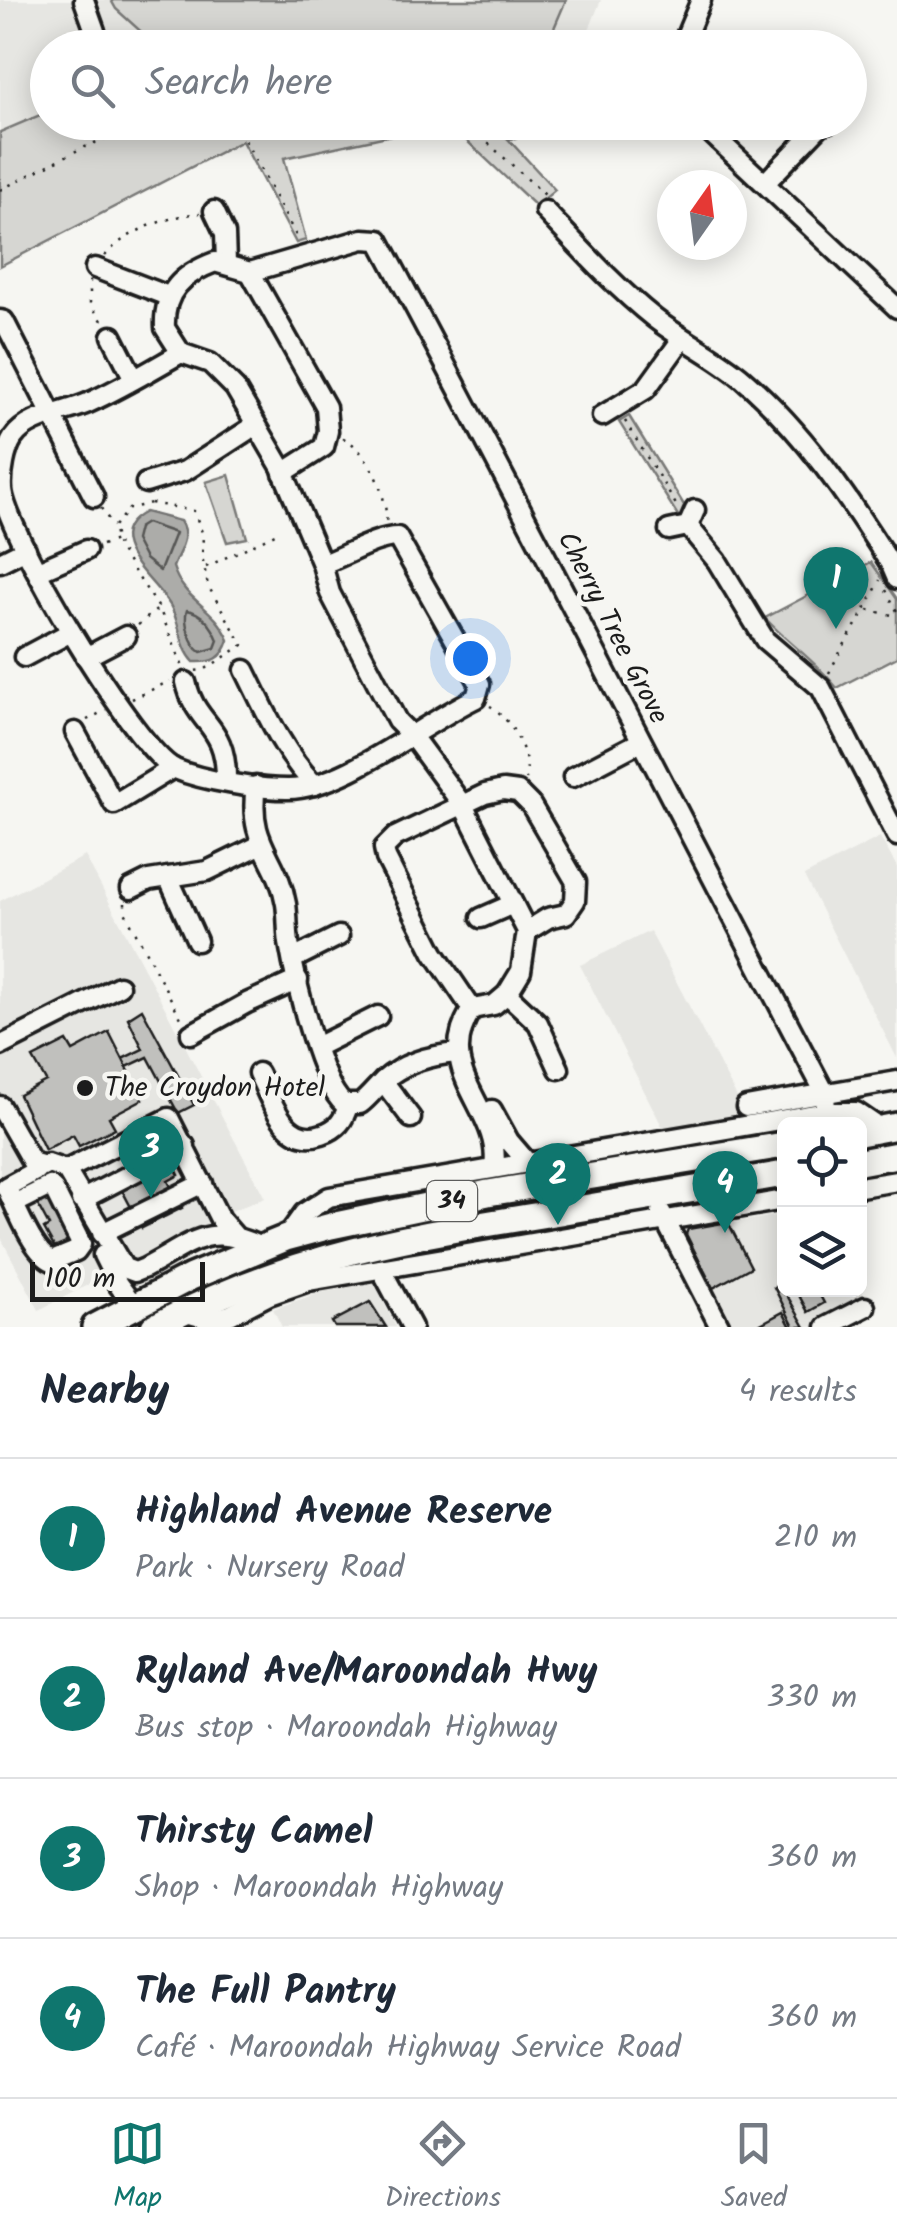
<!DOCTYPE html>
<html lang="en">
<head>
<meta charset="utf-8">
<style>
	:root { --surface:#fff; --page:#f2f2f3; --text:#1f2937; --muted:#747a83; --line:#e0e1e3; --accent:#0f766e }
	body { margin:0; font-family:Kalam,sans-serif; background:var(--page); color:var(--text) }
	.controls { position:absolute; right:30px; bottom:30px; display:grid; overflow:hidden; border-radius:15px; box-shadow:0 5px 25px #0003 }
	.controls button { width:90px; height:90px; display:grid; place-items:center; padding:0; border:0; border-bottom:2px solid var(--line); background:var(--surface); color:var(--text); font:50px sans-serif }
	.compass { position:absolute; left:657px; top:170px; width:90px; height:90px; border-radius:50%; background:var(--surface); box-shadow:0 5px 25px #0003; rotate:14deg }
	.scale { position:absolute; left:30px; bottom:25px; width:175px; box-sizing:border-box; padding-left:10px; border:5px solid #1c1c1c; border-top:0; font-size:28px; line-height:35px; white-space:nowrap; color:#1c1c1c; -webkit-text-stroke:8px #f6f6f2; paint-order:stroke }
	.you { position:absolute; left:470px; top:658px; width:35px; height:35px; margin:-25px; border:8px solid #fff; border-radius:50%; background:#1a73e8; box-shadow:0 0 0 15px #1a73e833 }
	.badge { display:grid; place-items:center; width:65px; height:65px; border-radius:50%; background:var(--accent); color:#fff; font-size:32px; font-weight:700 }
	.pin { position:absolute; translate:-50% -82px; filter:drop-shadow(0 2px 5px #0008) }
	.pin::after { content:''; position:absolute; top:52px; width:35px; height:30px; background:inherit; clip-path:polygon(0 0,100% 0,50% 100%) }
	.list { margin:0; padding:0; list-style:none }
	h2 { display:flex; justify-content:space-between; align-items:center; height:130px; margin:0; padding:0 40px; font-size:42px }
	h2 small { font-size:32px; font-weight:400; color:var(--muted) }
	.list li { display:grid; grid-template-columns:65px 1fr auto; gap:30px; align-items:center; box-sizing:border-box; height:160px; padding:0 40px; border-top:2px solid var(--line) }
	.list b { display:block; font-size:38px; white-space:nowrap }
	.list p { margin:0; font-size:32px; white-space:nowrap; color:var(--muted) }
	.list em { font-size:32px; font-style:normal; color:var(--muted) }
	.icon { flex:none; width:55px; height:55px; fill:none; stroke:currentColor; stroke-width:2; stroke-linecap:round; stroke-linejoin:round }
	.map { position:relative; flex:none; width:897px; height:1327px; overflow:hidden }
	.search { position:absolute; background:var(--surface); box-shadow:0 5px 25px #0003; left:30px; right:30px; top:30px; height:110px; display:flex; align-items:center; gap:25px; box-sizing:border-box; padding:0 35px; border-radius:55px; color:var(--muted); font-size:38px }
	.sheet { height:770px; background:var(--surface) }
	nav { display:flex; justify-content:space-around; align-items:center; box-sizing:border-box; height:140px; border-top:2px solid var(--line); background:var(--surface); font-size:28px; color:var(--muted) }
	nav a { display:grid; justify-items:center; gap:5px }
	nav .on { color:var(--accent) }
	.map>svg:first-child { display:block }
	.built { fill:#e6e6e2 }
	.green { fill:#d6d6d2; stroke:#797977; stroke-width:2.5 }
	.water { fill:#acaca9; stroke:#727271; stroke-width:2.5 }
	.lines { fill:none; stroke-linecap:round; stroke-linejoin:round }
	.shore { stroke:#565654; stroke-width:2.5 }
	.building { fill:#c0c0bd; stroke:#1c1c1c; stroke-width:2.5 }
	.minor-casing { stroke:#1c1c1c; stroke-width:25 }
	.highway-casing { stroke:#1c1c1c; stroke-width:32 }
	.path { stroke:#1c1c1c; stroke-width:2.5; stroke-dasharray:2.5 8; stroke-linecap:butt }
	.minor { stroke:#f6f6f2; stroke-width:18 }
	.highway { stroke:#f6f6f2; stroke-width:25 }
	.poi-dot { fill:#1c1c1c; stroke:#f6f6f2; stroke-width:4 }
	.labels { text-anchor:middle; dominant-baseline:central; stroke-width:9; stroke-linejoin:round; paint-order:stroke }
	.shield { fill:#f6f6f2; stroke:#5d5d5c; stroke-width:2.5 }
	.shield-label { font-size:25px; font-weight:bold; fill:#1c1c1c }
	.street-label { font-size:28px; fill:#1c1c1c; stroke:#f6f6f2 }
	.poi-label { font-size:28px; fill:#1c1c1c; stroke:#f6f6f2; text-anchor:start }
</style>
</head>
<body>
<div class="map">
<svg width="897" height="1327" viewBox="0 0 897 1327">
	<rect width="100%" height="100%" fill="#f6f6f2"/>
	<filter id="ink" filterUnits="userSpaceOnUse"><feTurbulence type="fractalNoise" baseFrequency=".01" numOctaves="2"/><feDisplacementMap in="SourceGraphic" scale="20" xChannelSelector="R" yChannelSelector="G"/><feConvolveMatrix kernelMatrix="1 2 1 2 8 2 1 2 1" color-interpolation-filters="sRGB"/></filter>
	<g filter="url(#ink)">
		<g class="built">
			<path d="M0,0h601l-19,47 -534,1 -1,64 -47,20z"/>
			<path d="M880,837l17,30v191l-93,-182z"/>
			<path d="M85,856l180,342 -34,13 -192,99 -39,-74v-335z"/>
			<path d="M650,931l95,182 -82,15 -83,-163z"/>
			<path d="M784,1214v76l76,-2 11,21 -35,18h-103l-50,-95z"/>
			<path d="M374,1283l22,44h-114l-9,-18 48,-17z"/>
		</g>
		<g class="green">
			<path d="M111,0h455l-20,47 -387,1 -43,-39z"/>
			<path d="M47,112l1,10h522l3,8 -65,9 47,51 -19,16 -88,-83 -164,35 22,82 -10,3 -54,-102 -242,125v-134z"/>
			<path d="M629,416l58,94 -7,9 -61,-97z"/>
			<path d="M229,475l18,63 -20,4 -21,-60z"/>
			<path d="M871,562l26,37v58l-60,31c-21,-27 -49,-45 -72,-70z"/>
		</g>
		<path class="water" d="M145,512l35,9c11,17 -1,29 -7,46 11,35 41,38 56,73 -6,19 -16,23 -35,22 -15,-16 -13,-38 -24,-57 -17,-27 -75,-68 -25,-93z"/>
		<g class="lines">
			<g class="shore">
				<path d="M146,523l29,10 -15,38 -15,-12 -10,-19 3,-12z"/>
				<path d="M187,610c15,2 26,17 31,30l-3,8 -14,4c-10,-6 -18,-31 -14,-42z"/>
			</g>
		</g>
		<g class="building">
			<path d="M142,1009l52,96 -16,8 -30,-56 -21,10 -5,-8 21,-10 -15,-31z"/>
			<path d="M109,1032l34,67 -34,18 6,11 -36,18 -6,-11 -28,15 -26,-55 27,-14 -13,-23 34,-17 6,10z"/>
			<path d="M173,1163l6,12 -11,6 14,27 -40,20 -21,-40z"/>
			<path d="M50,1187l24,51 -8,4 2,5 -11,5 -13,-23 5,-3 -16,-30z"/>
			<path d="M728,1222l23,45 -38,21 -27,-54 2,-5z"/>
			<path d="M782,1283l2,7 21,37h-11l-20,-40z"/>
			<path d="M796,1290h21l7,13 -16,9z"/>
			<path d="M370,1302l16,25h-51l-3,-5z"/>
			<path d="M783,1312l8,15h-36z"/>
		</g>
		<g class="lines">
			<defs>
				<g id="minor">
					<path d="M84,0l11,31"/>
					<path d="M681,48l20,-48"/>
					<path d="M699,122l198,186"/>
					<path d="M765,183l56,-58 8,-3"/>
					<path d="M214,211l11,23 1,29"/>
					<path d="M545,211c35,37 69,75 109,107 28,22 62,38 89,61 60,52 106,119 148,186l6,14"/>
					<path d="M95,268l73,28"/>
					<path d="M250,272l113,-33 16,1c152,283 296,569 446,853l1,19"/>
					<path d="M0,320l4,1 90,176"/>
					<path d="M112,336l22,43"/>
					<path d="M181,353l-16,-25c-2,-37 18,-54 50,-66l35,10 76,135 2,24 -4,16 -41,26"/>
					<path d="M602,416l44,-27 36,-50"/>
					<path d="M146,483l39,-12 71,-46"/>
					<path d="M688,526l29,35 48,79 56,48 76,148"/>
					<path d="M669,530l19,-4 7,-16"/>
					<path d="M0,562l26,-13"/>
					<path d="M322,564c22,-7 53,-27 75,-27l83,147 -4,14c-51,24 -134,92 -189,91 -31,0 -83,-8 -112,-20 -39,-18 -170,-237 -173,-280 -1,-15 3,-39 11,-51 15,-22 53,-25 75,-35 32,-14 63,-33 93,-50l29,10 25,25 46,79 41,97 8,29 67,128 15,15 52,71 63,124 -6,40 -14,23 -13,11 -22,4c-42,64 31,100 22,159"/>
					<path d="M38,571l48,-21"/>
					<path d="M24,657l47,-25"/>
					<path d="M86,657l40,-21"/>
					<path d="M245,670c20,40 38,83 70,115"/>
					<path d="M186,682c10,45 41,41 40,99"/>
					<path d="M75,732l39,72 59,-36"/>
					<path d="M573,777l67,-35"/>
					<path d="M256,786c-9,59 22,70 30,118 2,13 1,26 3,39 6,35 30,140 55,161h16c8,-6 15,-15 23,-23 21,-19 48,-26 76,-28"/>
					<path d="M168,877l29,64"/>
					<path d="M131,889l18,-9 58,-9 53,-26"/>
					<path d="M481,918l32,-14"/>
					<path d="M293,959l46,-23"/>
					<path d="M507,994l31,29 21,46"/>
					<path d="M472,1009l-38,-56 -48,-95 -2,-10 11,-11 90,-43 18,-4 15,2 13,13 45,77 -1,19 -9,13 -18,4 -21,13"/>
					<path d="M191,1034l56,-31 51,-23"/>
					<path d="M0,1046l119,-60"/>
					<path d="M316,1047l62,-31"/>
					<path d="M258,1073c14,27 26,74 64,61 15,-5 22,-13 26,-29"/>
					<path d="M383,1081l28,37"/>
					<path d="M0,1106l32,56 10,3"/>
					<path d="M746,1107l151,-26"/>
					<path d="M492,1110l17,31 18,21"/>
					<path d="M66,1170l103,-52 51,101 14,16"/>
					<path d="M860,1187l37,-6"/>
					<path d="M81,1200l104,-54"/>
					<path d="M14,1204l36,-18 4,4 27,54 -5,7 -24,10c-19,-8 -36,-54 -46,-74l42,-23 18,6 58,98 11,4 10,-4c48,-25 63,-47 116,-21"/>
					<path d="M661,1212l59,115"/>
					<path d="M102,1233l101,-50"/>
					<path d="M286,1238l18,-25 25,-16 497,-85h30l25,17"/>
					<path d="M103,1255l14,28 18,24"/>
					<path d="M381,1269l31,58"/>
					<path d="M183,1312l29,8 18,-5 39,-20 40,-14 475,-81"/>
					<path d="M826,1327l39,-20"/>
				</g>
				<g id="highway">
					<path d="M860,1133l37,-7"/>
					<path d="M860,1162l37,-7"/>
					<path d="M95,1327l96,-50 95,-39 45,-12 157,-33 296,-48"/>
					<path d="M154,1327c138,-73 260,-92 411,-116 73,-12 146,-25 219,-37"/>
				</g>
			</defs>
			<use href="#minor" class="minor-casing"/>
			<use href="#highway" class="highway-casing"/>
			<g class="path">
				<path d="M235,122l64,119"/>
				<path d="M465,122l80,73"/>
				<path d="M0,190l78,-40 66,-28"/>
				<path d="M105,256c22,-26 62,-39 95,-43"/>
				<path d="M90,280v24l13,18"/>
				<path d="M625,421l53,87"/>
				<path d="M343,438c25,11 46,60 43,87"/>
				<path d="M151,503l43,8 9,24 -1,21 6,30 35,59 -39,25 -19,2 -26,-64 -41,-61 -5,-20 16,-18z"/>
				<path d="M101,508l12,18"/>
				<path d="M102,545l14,-5"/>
				<path d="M206,567l71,-34"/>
				<path d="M886,590l11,21"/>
				<path d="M868,610l29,6"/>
				<path d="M138,625l21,-17"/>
				<path d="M829,673c16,-32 36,-60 51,-93"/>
				<path d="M132,699l38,-18"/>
				<path d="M490,706c21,12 41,49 36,73"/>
				<path d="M87,720l19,-10"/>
				<path d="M125,903v9l57,108"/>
			</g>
			<use href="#minor" class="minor"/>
			<use href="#highway" class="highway"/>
		</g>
	</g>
	<circle class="poi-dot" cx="85" cy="1088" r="10"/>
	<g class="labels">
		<rect class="shield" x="427" y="1181" width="50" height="40" rx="8"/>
		<g class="shield-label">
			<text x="452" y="1201">34</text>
		</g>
		<g class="street-label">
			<text transform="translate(612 628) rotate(63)">Cherry Tree Grove</text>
		</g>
		<g class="poi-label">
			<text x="105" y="1088">The Croydon Hotel</text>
		</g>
	</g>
</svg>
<div class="controls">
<button><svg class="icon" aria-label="locate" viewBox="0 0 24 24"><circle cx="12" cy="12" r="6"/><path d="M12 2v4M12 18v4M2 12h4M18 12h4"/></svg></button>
<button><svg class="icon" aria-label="layers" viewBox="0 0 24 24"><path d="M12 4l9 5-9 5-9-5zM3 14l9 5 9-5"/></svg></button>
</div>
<svg class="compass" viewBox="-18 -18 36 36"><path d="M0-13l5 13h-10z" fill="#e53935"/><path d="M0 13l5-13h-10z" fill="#747a83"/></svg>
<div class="scale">100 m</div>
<div class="you"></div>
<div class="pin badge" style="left:836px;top:629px">1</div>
<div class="pin badge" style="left:558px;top:1225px">2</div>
<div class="pin badge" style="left:151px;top:1198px">3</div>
<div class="pin badge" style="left:725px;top:1233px">4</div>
<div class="search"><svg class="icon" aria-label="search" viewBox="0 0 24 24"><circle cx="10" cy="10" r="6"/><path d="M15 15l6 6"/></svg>Search here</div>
</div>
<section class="sheet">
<h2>Nearby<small>4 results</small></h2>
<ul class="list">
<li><span class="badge">1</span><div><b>Highland Avenue Reserve</b><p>Park · Nursery Road</p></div><em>210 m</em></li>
<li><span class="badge">2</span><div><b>Ryland Ave/Maroondah Hwy</b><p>Bus stop · Maroondah Highway</p></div><em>330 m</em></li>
<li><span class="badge">3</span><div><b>Thirsty Camel</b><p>Shop · Maroondah Highway</p></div><em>360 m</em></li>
<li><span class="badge">4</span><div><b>The Full Pantry</b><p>Café · Maroondah Highway Service Road</p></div><em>360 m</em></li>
</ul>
</section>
<nav>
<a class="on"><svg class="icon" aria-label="map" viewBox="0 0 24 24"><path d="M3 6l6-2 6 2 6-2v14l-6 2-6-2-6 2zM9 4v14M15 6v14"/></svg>Map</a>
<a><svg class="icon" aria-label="directions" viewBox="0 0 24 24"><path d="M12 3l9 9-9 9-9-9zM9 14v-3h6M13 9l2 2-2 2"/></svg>Directions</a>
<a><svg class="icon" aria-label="saved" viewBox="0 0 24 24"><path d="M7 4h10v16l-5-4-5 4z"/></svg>Saved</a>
</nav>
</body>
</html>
